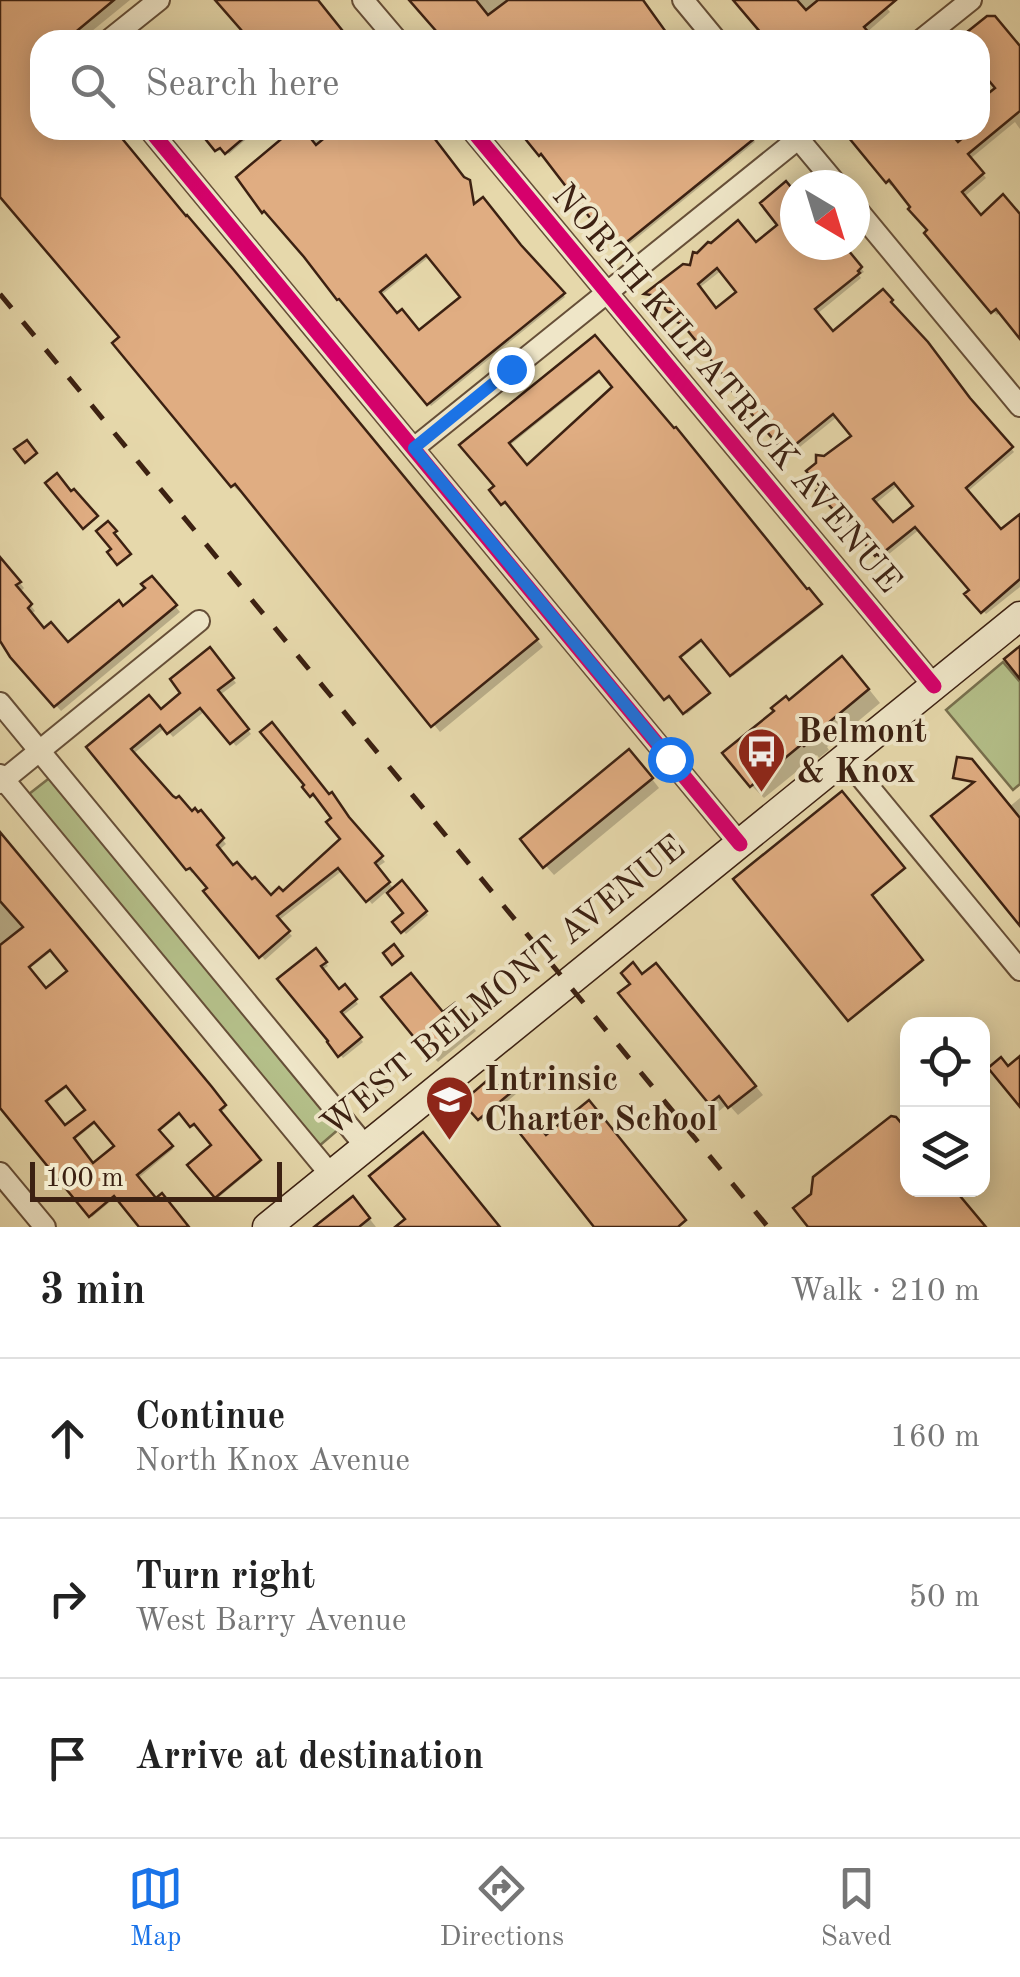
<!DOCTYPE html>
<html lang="en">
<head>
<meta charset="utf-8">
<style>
	:root { --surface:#fff; --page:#f2f2f2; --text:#222; --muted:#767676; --line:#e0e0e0; --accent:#1a73e8 }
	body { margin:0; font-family:"Old Standard TT",serif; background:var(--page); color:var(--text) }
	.controls { position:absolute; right:30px; bottom:30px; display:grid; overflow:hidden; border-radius:20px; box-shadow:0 5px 25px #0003 }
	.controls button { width:90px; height:90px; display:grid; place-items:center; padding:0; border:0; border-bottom:2px solid var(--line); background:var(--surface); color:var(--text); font:50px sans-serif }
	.compass { position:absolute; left:780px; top:170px; width:90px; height:90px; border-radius:50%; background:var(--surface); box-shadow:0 5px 25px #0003; rotate:142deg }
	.scale { position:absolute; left:30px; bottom:25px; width:252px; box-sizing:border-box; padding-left:10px; border:5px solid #3c2112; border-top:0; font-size:28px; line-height:35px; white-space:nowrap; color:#3c2112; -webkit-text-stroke:8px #efe6c8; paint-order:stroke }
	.stop { position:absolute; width:30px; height:30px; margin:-22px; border:8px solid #1a73e8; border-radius:50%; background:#fff }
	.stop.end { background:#1a73e8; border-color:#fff; box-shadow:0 2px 10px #0008 }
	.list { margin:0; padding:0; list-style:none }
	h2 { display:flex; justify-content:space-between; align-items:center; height:130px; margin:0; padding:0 40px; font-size:42px }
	h2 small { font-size:32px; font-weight:400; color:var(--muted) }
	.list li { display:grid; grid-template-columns:65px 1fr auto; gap:30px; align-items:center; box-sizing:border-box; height:160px; padding:0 40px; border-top:2px solid var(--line) }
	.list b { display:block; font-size:38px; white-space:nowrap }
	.list p { margin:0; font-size:32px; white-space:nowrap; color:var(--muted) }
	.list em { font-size:32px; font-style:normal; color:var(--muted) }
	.icon { flex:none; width:55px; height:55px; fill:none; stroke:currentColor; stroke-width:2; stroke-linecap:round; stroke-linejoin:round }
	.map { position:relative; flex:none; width:1020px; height:1227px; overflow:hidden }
	.search { position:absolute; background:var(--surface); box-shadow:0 5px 25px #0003; left:30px; right:30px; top:30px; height:110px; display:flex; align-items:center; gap:25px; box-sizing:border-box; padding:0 35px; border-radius:30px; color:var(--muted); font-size:38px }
	.sheet { height:610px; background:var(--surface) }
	nav { display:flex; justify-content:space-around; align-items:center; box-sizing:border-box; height:140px; border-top:2px solid var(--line); background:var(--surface); font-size:28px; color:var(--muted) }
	nav a { display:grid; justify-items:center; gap:5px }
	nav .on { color:var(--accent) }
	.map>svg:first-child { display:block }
	.green { fill:#b4bf89; stroke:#78704e; stroke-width:2.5 }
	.shadow { fill:#0003; fill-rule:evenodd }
	.building { fill:#e0ad82; stroke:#3c2112; stroke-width:2.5; fill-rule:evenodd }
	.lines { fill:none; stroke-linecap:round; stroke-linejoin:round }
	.minor-casing { stroke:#664f38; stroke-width:24 }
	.secondary-casing { stroke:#3c2112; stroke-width:31 }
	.minor { stroke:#efe6c8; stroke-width:20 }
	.secondary { stroke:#efe6c8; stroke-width:28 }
	.rail { stroke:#3c2112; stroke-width:5; stroke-dasharray:18 18; stroke-linecap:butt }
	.cycleway-casing { stroke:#efe6c8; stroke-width:21 }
	.cycleway { stroke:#d6006c; stroke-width:15 }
	.route { stroke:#1a73e8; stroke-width:12 }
	.labels { text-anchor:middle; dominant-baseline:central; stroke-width:8; stroke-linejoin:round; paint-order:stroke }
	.street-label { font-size:35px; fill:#3c2112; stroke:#efe6c8 }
	.poi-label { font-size:35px; font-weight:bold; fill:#3c2112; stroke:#efe6c8; text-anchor:start }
</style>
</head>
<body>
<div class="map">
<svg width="1020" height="1227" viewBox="0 0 1020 1227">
	<rect width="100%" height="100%" fill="#e6d8ab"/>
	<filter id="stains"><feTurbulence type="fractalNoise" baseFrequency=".002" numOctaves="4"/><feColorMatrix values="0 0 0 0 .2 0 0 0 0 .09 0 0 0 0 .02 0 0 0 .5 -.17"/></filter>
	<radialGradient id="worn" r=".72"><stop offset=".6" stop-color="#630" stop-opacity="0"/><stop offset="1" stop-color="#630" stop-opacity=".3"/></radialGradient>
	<g class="green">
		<path d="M1003,662l17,20v102l-7,6 -67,-80z"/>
		<path d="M52,776l288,352 -22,19 -289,-353z"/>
	</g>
	<g class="shadow">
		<path d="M0,0h130l-49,40h-41v90h73l127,149 303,368 -103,85 -197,-242 -3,2 -7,-6 -117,-143 7,-6 -123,-146z"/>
		<path d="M412,0h227l28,36 -2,2 2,2h-219z"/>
		<path d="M737,0h157l-8,7 4,5 -24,21 6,7h-102z"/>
		<path d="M988,18l32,31v80l-5,-7 -45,37 16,19 -22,19 17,21 39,1v116l-18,-23 -5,3 -4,-4 -99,-128 -3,3 -4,-5 -37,-51h130v-26l18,-15 -18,-23v-26h-19z"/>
		<path d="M201,130h56l-28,24 -6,-6 -4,3z"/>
		<path d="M282,130h144l38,50 7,5 4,22 48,44 42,46 -134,109 -163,-195 -2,2 -27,-36 49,-39zM430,256l34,42 -45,35 -22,-17 -17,-20z"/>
		<path d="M521,130h224l10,12 -133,108 -23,-25z"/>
		<path d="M795,195v50h47l22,27 -5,3 2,3 -44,36 17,20 49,-42 131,160 -47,40 34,40 19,-15v70l-34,27 -18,-20 5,-4 -53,-61 -36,29 -4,-1 -56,-69 1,-30 29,-22 -16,-20 -48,39 -59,-70 -53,-70 -8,-5 -3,-11 -19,-5 44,-26 65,-23 24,-20zM722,270l18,22 -24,19 -17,-23zM898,485l19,21 -24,19 -18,-21z"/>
		<path d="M594,339l227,268 -88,69 -29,-36 -25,20 30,35 -22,19 -15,-18 -4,4 -2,-2 -158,-196 -3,3 -12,-15 4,-3 -35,-42zM602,371l14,16 -89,82 -18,-23z"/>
		<path d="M0,558l24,30 -4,4 15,19 -4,3 13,17 25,14 88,-61 23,28 -119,99 -49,-56 -12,-17z"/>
		<path d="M209,650l27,33 -16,12 31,39 -15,12 -31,-35 -32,26 -8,-9 -32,26 40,45 3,2 3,-2 13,15 2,-2 4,3 3,-2 4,4 21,27 -7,6 14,18 4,-3 15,17 3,-2 16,18 8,-7 4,3 60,-54 -13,-18 5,-4 -16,-21 -3,2 -4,-3 -7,-9 2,-1 -43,-54 8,-7 113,137 -9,6 19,22 7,-7 26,32 -22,19 -11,-12 11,-9 -18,-23 -16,14 -29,-34 -65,51 14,15 -27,24 -59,-69 4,-3 -15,-18 -3,3 -4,-4 -99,-122 60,-49 12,14 23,-19 -11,-13z"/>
		<path d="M855,672l25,31 -53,44 2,3 -10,8 -2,-3 -53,43 -13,-13 38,-82z"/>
		<path d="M959,760l50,47 11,-9v123l-43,-138 -18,-3 -3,-3z"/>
		<path d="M638,761l21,27 -105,87 -31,-35z"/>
		<path d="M842,794l62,76 -33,27 52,65 -73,58 -113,-141z"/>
		<path d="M0,835l213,257 13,16 -6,5 41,49 -43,36 -28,-33 24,-20 -17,-21 -4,3 -11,-14 -23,19 14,17 -81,68 -92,-112zM53,950l17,21 -24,20 -17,-22zM69,1086l20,25 -24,18 -20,-25zM97,1122l20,25 -24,19 -20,-25z"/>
		<path d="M316,951l12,15 -6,4 18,22 5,-5 13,17 -16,12 21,26 -20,16 -13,-15z"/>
		<path d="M664,974l99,121 -25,20 -10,-11 -9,7 -8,-9 -89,-109 21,-17z"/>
		<path d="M460,1012l16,19 -38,31 -6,-6 11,-41z"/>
		<path d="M506,1083l10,11 -33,28 -17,-20 32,-13z"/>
		<path d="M361,1208l15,19h-58z"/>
	</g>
	<g class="building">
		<path d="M0,0h114l-48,40h-26v90h75l71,86 1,-1 46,54 305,370 -107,88 -196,-243 -4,3 -119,-144 7,-6 -119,-140z"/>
		<path d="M215,0h103l32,40h-100z"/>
		<path d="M409,0h67l12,15 20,-15h135l23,32 -2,2 5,6h-225z"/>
		<path d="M733,0h64l9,10 12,-10h78l-32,27 11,13h-108z"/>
		<path d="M987,16h8l25,30v65l-52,43 16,19 -22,19 19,23 22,-21 17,20v125l-24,-30 -5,4 -67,-80 3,-3 -19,-21 2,-2 -21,-27 -3,3 -37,-45 3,-2 -5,-6h101l10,12 14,-12h8v-30l15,-12 -15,-18v-30h-23z"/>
		<path d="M198,130h55l-28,24 -5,-6 -5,3z"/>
		<path d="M292,130h12l12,15 18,-15h94l36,47 6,3 4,24 9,-7 38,48 44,48 -138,112 -88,-106 -2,1 -33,-43 -40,-46 -2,2 -26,-36zM426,255l34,42 -41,33 -17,-21 -5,4 -17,-21z"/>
		<path d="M518,130h230l7,8 -137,111 -21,-22 -56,-73 -2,2z"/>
		<path d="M786,181l9,11v53h49l18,22 -4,4 2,2 -45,36 18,22 50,-42 10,11 -2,2 37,40 42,56 43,49 -47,41 35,41 19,-15v65l-39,34 -17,-19 5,-4 -54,-63 -36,29 -2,-2 -2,2 -33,-40 -2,1 -24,-26 5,-4 -15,-16 10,-8v-8l8,1 27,-20 -18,-22 -48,39 -58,-68 2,-2 -28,-36 -18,-22 -8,-4 1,-8 -8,-1 -3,-3 -1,-12 -20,-3 39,-30 7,1 3,-13 4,1 11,-11 3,1 27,-23 18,22 21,-17 -17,-22zM717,268l19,24 -20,16 -18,-24zM894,483l19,23 -20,16 -20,-23z"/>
		<path d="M595,335l79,93 2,-1 131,162 2,-1 13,16 -92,72 -29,-36 -21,17 30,36 -27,21 -14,-18 -5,4 -159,-198 -4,3 -12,-15 5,-4 -35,-41zM599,371l13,16 -85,78 -18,-22z"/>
		<path d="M27,440l10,13 -12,10 -11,-14z"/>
		<path d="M57,473l14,18 3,-2 24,27 -15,13 -38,-46z"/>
		<path d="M108,521l9,10 -3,2 17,21 -14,11 -10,-13 4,-3 -15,-18z"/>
		<path d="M0,557l21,25 -5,3 16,19 -4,4 16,20 7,-6 17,20 51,-42 4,6 22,-18 -4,-4 11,-8 25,29 -123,102 -44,-50 -10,-16z"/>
		<path d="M1020,646v33l-16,-20z"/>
		<path d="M210,647l24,31 -16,12 31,39 -19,15 -30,-36 -33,26 -7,-9 -29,24 42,47 3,2 3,-2 13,15 3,-3 3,4 3,-2 23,28 -7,7 16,20 4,-3 15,17 3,-2 16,18 8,-8 4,4 57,-52 -14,-17 5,-4 -18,-24 -3,3 -8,-10 2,-2 -44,-53 12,-10 57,72 3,-2 17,25 34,39 -8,7 15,19 -24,20 -28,-34 -61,48 13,15 -31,27 -56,-67 4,-3 -17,-20 -4,2 -100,-123 63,-52 12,14 19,-16 -10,-14z"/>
		<path d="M842,656l27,33 -53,44 2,2 -14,11 -2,-2 -52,43 -28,-34 52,-42 -3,-3 15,-12 3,4z"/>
		<path d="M629,749l24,29 -110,90 -23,-29z"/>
		<path d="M957,757l15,2 48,59v108l-89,-110 43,-34 -21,-4z"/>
		<path d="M842,791l63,77 -33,27 51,65 -75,61 -115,-142z"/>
		<path d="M0,832l212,255 14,18 -6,5 41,50 -46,38 -28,-33 24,-20 -17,-21 -4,3 -11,-14 -20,17 14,16 -36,29 19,23 6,-5 27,34h-50l-25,-31 -25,21 -89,-109v-163l23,-18 -23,-26zM50,950l17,21 -21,17 -17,-21zM66,1086l19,24 -20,15 -19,-24zM94,1122l20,24 -21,17 -19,-25z"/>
		<path d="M402,880l25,31 -26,22 -9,-11 11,-9 -16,-20z"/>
		<path d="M394,944l9,12 -11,9 -9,-12z"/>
		<path d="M316,948l11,14 -6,4 18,23 6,-5 12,15 -16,13 21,25 -24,20 -11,-15 1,-1 -51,-62z"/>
		<path d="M633,962l9,12 14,-11 100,123 -28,22 -9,-12 -10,8 -91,-111 12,-9 -9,-11z"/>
		<path d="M411,973l32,39 12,-9 17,21 -41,34 -50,-61z"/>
		<path d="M1020,1056v51l-32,-39 13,-11 7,9z"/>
		<path d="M491,1077l7,9 8,-6 8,10 -36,30 -16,-18z"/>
		<path d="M589,1100l97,120 -8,7h-84l-76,-96 15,-12 13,16z"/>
		<path d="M891,1116l5,1 12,14v59h47l31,37h-178l-15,-19 18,-14 2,-17z"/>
		<path d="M423,1132l77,95h-105l10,-8 -36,-43z"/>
		<path d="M353,1196l17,22 -11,9h-45z"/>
	</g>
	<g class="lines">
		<defs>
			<g id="minor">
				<path d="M363,0l34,40"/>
				<path d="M683,0l33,40"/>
				<path d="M109,40l50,-40"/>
				<path d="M921,40l50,-40"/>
				<path d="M150,130l590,714"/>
				<path d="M472,130l462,556"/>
				<path d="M791,130l46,55"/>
				<path d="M855,207l165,199"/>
				<path d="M414,448l395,-318"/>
				<path d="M0,703l366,444"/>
				<path d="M845,758l175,212"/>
				<path d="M0,775l331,400"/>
				<path d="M0,783l199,-162"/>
				<path d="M0,1173l45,54"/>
			</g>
			<path id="secondary" d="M267,1227l753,-611"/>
		</defs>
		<use href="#minor" class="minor-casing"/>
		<use href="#secondary" class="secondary-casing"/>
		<use href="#minor" class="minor"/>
		<use href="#secondary" class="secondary"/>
		<path class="rail" d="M0,294l768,933"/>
		<defs>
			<g id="cycleway">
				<path d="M150,130l590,714"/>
				<path d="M472,130l462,556"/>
			</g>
		</defs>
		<use href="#cycleway" class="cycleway-casing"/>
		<use href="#cycleway" class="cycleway"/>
	</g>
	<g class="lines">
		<path class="route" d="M511,369l-97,79 256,311"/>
	</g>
	<defs>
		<symbol id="bus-pin" viewBox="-11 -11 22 30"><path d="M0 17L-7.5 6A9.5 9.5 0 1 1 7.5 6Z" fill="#8f2418" stroke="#efe6c8"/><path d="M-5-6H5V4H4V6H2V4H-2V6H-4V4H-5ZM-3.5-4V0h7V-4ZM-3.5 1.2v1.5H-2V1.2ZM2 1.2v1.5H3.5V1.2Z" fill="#fff"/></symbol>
		<symbol id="school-pin" viewBox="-11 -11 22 30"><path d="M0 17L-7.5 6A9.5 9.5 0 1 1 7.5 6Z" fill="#8f2418" stroke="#efe6c8"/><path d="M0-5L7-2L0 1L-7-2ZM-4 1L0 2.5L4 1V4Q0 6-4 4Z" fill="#fff"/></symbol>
	</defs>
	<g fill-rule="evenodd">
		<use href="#bus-pin" x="734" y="724" width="55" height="75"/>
		<use href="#school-pin" x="422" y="1072" width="55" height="75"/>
	</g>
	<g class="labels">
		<g class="street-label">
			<text transform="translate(726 389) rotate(50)">NORTH KILPATRICK AVENUE</text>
			<text transform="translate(504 987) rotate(-39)">WEST BELMONT AVENUE</text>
		</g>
		<g class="poi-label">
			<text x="797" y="732">Belmont<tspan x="797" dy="40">&amp; Knox</tspan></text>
			<text x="484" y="1080">Intrinsic<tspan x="484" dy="40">Charter School</tspan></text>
		</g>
	</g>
	<rect width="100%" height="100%" filter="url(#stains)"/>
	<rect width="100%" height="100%" fill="url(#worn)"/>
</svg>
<div class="controls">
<button><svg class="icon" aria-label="locate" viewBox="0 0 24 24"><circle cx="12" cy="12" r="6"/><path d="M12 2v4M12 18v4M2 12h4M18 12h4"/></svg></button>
<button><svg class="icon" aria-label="layers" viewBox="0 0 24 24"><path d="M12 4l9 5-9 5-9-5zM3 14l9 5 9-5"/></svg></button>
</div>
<svg class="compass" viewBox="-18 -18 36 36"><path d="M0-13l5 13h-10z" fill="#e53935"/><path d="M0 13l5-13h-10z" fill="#767676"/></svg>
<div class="scale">100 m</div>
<div class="stop" style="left:670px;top:759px"></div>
<div class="stop end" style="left:511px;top:369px"></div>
<div class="search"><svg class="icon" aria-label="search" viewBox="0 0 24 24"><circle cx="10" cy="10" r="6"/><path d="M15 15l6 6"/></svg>Search here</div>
</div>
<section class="sheet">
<h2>3 min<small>Walk · 210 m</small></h2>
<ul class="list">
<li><svg class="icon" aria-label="ahead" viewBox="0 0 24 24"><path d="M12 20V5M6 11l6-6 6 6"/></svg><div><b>Continue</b><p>North Knox Avenue</p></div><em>160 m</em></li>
<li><svg class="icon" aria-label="right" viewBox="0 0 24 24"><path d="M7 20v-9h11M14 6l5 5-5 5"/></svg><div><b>Turn right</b><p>West Barry Avenue</p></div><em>50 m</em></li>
<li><svg class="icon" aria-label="arrive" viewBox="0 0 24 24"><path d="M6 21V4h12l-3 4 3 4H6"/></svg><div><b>Arrive at destination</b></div></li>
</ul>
</section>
<nav>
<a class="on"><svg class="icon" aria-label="map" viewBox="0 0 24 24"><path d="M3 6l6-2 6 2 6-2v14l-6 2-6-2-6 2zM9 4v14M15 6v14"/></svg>Map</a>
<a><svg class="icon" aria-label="directions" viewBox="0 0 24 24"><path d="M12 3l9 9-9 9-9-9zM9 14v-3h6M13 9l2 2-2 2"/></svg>Directions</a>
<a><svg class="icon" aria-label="saved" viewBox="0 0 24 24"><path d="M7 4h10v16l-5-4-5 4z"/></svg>Saved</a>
</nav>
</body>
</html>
